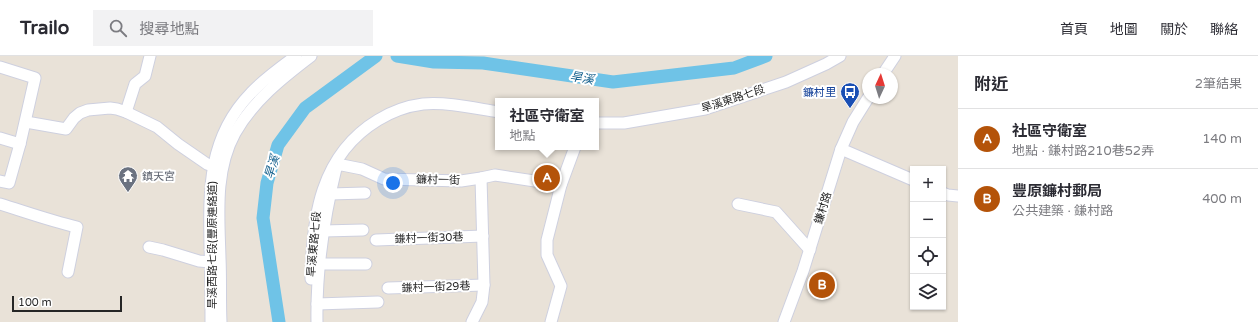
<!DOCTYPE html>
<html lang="zh-TW">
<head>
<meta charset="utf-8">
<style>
	:root { --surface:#fff; --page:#f2f2f3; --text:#2b2b33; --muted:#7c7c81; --line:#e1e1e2; --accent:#b45309 }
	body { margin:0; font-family:"Varela Round","Noto Sans TC",sans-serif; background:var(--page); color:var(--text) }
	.controls { position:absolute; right:12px; bottom:12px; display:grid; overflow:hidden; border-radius:0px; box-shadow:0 1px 3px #0004 }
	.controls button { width:36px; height:36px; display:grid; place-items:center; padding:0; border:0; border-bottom:1px solid var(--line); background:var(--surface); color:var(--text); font:20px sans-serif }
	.compass { position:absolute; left:862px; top:12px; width:36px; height:36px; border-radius:50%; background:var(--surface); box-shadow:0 1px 3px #0004; rotate:4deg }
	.scale { position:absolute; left:12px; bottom:10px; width:110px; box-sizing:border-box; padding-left:4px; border:2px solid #262626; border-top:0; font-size:11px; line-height:14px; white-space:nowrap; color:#262626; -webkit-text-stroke:3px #fff; paint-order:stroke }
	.you { position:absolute; left:393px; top:127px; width:14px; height:14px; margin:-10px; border:3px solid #fff; border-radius:50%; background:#1a73e8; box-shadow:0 0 0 6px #1a73e833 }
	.badge { display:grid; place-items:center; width:26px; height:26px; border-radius:50%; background:var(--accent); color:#fff; font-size:13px; font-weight:700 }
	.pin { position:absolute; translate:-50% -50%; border:2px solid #fff; box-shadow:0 1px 4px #0006 }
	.popup { position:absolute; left:495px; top:42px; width:104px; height:52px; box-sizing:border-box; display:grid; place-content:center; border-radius:0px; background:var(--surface); filter:drop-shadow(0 1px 3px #0005); font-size:13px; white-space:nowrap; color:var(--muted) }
	.popup b { font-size:15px; color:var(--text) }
	.popup::after { content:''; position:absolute; left:50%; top:100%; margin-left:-8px; border:8px solid transparent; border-top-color:var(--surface) }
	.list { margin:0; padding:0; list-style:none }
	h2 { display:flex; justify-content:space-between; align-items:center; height:52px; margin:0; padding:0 16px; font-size:17px }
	h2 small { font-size:13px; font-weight:400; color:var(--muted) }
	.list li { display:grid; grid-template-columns:26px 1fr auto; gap:12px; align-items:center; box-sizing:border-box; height:60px; padding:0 16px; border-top:1px solid var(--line) }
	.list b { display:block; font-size:15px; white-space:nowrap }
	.list p { margin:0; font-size:13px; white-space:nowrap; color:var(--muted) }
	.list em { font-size:13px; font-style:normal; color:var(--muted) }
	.icon { flex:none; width:22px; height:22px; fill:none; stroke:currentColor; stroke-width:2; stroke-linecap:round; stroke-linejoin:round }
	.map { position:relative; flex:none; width:958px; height:266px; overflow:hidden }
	header { display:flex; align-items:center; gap:24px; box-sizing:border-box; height:56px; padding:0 20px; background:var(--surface); border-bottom:1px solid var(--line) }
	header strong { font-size:19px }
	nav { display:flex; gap:22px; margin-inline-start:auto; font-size:14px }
	.search { width:280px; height:36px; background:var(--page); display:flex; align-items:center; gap:10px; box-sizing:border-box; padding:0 14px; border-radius:0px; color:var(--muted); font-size:15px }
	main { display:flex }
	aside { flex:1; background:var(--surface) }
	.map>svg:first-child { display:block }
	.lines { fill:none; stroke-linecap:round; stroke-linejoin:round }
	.river { stroke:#6fc3e7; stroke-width:13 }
	.minor-casing { stroke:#ced0df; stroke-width:13 }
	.minor { stroke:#fff; stroke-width:11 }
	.labels { text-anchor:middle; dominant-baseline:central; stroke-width:4; stroke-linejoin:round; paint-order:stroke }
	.transit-label { font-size:11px; fill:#164399; stroke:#fff; text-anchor:end }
	.street-label { font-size:11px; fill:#262626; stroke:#fff }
	.worship-label { font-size:11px; fill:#5b616d; stroke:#fff; text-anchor:start }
	.water-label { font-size:12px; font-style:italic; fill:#14608d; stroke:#fff }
</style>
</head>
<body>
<header>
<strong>Trailo</strong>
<div class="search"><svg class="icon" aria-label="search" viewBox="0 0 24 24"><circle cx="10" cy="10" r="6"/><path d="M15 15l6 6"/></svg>搜尋地點</div>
<nav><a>首頁</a><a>地圖</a><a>關於</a><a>聯絡</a></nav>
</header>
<main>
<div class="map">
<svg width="958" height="266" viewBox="0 0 958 266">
	<rect width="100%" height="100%" fill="#e9e2d8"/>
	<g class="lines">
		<g class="river">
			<path d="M397,0l37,6 49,1 130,19 121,-14 32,-12"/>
			<path d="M279,266l-16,-104 4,-35 11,-38 27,-37 71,-52"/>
		</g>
		<defs>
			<g id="minor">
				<path d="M0,11l35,11 -15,66 -11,39 -9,-2"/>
				<path d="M883,18l12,-18"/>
				<path d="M126,56l9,-28 10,-8 5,-20"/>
				<path d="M26,66l40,7 8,-11 6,-5 8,-3 22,-2 7,1 9,3 31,15 21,17 29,20 6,2"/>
				<path d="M596,67h28l81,-14 81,-27 40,-18 14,-8"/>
				<path d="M0,82l20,6"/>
				<path d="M841,93l72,31"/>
				<path d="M943,137l5,2 10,1"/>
				<path d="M330,138l35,-1"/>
				<path d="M0,148c26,8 51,17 77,23l-9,45"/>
				<path d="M738,148l38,8 34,38"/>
				<path d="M323,175l40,-1"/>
				<path d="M376,184l107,-4"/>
				<path d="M149,191l14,3 36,11 11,1"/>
				<path d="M319,208h47"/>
				<path d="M311,223c1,-61 9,-124 67,-159 13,-8 29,-14 45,-16 25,-2 50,4 75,8"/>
				<path d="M388,232l96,-3"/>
				<path d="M317,248l61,-2"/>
				<path d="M211,266c0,-25 0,-51 -1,-76 -1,-57 -2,-109 41,-153 13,-14 30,-26 45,-37"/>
				<path d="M221,266c-1,-21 0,-42 -1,-64 -1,-41 -6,-87 15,-125 18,-32 47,-55 76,-77"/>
				<path d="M317,266c-1,-54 7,-105 20,-158l25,5 22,10 77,2 20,-3 14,-3 66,10"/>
				<path d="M472,266l10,-20 2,-17 -3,-107"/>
				<path d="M551,266l10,-36 -14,-31v-15l14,-55 14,-38"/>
				<path d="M784,266l19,-51 38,-122 12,-27 15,-24"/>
			</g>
		</defs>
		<use href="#minor" class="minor-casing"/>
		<use href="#minor" class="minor"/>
	</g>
	<defs>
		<symbol id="bus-pin" viewBox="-11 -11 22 30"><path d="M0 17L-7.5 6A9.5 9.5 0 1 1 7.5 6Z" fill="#1a4fb4" stroke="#fff"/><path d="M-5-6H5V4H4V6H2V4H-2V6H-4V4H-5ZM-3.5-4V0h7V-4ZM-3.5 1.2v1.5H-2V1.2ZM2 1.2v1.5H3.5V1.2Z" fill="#fff"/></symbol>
		<symbol id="temple-pin" viewBox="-11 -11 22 30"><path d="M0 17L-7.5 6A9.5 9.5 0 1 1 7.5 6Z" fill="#6b7280" stroke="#fff"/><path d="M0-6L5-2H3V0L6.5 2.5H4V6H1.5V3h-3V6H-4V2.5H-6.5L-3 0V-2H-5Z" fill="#fff"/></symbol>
	</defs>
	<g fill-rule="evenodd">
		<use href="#bus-pin" x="839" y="25" width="22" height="30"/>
		<use href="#temple-pin" x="117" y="109" width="22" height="30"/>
	</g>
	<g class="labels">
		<g class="transit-label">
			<text x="836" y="36">鐮村里</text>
		</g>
		<g class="street-label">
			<text transform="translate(733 43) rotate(-18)">旱溪東路七段</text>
			<text transform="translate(438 124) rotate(1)">鐮村一街</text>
			<text transform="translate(823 152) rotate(-73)">鎌村路</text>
			<text transform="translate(429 182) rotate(-2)">鎌村一街30巷</text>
			<text transform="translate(314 188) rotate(-85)">旱溪東路七段</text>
			<text transform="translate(212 189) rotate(-90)">旱溪西路七段(豐原連絡道)</text>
			<text transform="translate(436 231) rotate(-2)">鎌村一街29巷</text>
		</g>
		<g class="worship-label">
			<text x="142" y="120">鎮天宮</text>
		</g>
		<g class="water-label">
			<text transform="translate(582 22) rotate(9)">旱溪</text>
			<text transform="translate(272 111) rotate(-73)">旱溪</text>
		</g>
	</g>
</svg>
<div class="controls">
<button>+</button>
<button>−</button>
<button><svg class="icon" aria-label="locate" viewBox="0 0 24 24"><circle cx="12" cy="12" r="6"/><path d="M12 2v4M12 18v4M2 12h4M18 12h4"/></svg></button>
<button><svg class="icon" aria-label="layers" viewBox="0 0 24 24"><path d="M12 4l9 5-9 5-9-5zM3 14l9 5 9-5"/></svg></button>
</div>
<svg class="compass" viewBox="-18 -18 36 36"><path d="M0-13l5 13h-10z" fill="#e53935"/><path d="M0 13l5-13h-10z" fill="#7c7c81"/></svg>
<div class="scale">100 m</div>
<div class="you"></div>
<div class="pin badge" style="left:547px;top:122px">A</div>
<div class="popup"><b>社區守衛室</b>地點</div>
<div class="pin badge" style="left:822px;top:229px">B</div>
</div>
<aside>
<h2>附近<small>2筆結果</small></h2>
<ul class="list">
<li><span class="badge">A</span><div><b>社區守衛室</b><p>地點 · 鎌村路210巷52弄</p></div><em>140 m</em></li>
<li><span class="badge">B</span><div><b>豐原鐮村郵局</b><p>公共建築 · 鎌村路</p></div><em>400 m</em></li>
</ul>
</aside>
</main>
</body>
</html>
